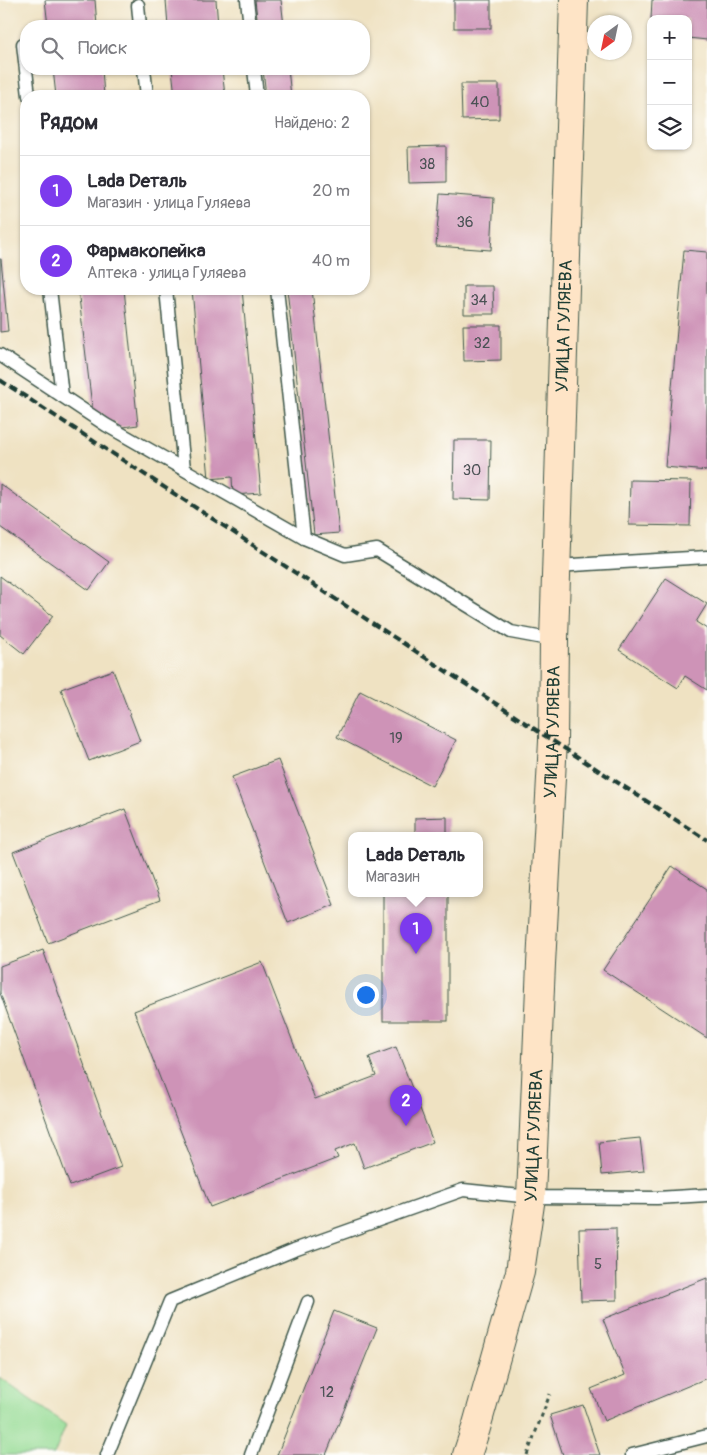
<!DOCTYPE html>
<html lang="ru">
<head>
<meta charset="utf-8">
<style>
	:root { --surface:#fff; --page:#f2f2f3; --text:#2b2b33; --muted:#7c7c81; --line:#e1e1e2; --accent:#7c3aed }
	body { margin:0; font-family:Pangolin,sans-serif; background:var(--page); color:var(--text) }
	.controls { position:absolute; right:15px; top:15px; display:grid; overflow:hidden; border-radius:10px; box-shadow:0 1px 4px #0004 }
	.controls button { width:45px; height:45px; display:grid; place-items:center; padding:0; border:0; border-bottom:1px solid var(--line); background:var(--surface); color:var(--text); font:25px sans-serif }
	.compass { position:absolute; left:587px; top:15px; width:45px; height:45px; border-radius:50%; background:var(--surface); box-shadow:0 1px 4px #0004; rotate:213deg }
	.you { position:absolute; left:365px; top:994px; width:18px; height:18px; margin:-12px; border:4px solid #fff; border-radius:50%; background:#1a73e8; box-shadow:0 0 0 8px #1a73e833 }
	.badge { display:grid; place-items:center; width:32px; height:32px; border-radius:50%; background:var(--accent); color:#fff; font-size:16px; font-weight:700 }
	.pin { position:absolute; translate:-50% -41px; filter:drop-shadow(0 1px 2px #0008) }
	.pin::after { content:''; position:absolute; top:26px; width:18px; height:15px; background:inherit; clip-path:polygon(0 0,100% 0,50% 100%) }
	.popup { position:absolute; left:348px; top:832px; width:135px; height:65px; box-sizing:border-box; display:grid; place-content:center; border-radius:10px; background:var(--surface); filter:drop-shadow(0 1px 4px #0005); font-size:16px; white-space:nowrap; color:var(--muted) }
	.popup b { font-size:19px; color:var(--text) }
	.popup::after { content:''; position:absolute; left:50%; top:100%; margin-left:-10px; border:10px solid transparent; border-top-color:var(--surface) }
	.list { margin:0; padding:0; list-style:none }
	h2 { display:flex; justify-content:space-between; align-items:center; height:65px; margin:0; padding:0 20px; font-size:21px }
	h2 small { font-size:16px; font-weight:400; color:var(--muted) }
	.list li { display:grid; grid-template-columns:32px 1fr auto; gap:15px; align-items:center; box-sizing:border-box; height:70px; padding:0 20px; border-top:1px solid var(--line) }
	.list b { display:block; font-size:19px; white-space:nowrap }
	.list p { margin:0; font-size:16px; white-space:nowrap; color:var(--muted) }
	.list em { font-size:16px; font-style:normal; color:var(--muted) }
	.icon { flex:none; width:28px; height:28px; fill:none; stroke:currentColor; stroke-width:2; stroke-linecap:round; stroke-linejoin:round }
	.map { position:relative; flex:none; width:707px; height:1455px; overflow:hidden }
	.search { position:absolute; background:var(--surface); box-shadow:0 1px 4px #0004; left:20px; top:20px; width:350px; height:55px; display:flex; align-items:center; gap:12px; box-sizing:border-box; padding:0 18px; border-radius:20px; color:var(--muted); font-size:19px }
	.panel { position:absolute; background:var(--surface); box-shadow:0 1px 4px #0004; left:20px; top:90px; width:350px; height:205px; border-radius:20px }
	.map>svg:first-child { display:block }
	.green { fill:#96dc95; stroke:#5a8c64 }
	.building { fill:#ce93b7 }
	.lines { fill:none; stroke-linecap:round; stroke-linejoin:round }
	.lane-casing { stroke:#3e5649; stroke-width:15 }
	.secondary-casing { stroke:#3e5649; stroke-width:30 }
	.path { stroke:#3e5649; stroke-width:3; stroke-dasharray:4 4; stroke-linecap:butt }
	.lane { stroke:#fff; stroke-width:12 }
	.secondary { stroke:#fee4c6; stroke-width:28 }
	.rail { stroke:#1f3d34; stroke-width:4; stroke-dasharray:8 4; stroke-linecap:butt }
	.labels { text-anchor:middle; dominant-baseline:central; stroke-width:4; stroke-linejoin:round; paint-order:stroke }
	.number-label { font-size:15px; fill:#4b5255 }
	.street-label { font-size:18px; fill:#1f3d34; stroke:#fdfcf7 }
</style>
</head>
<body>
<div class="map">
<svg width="707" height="1455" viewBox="0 0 707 1455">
	<rect width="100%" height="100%" fill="#fdfcf7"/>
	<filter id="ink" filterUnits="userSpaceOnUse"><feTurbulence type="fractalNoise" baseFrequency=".02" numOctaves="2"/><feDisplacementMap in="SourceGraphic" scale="10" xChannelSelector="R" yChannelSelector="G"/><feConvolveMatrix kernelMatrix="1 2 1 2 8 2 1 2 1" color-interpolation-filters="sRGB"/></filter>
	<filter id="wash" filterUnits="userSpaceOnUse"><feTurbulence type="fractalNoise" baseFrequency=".0096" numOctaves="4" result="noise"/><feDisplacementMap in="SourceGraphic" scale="20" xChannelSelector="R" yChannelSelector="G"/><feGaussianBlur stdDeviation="1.12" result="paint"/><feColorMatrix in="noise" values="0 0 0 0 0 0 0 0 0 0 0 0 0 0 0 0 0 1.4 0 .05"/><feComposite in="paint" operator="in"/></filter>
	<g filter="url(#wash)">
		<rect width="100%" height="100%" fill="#efe2c2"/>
		<path class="green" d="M0,1378l66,47 -12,30h-54z"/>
		<g id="blocks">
			<g class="building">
				<path d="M45,0h50l2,26h-49z"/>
				<path d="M166,0h50l2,26h-50z"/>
				<path d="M255,0h26l3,26h-26z"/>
				<rect x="454" y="0" width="37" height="28"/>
				<path d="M652,0h55v40l-19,-2v-19h-37z"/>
				<path d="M53,69h49l2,27h-48z"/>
				<path d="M172,69h50l3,27h-50z"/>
				<path d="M263,69h25l3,27h-25z"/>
				<path d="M461,84h38v35l-37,1z"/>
				<path d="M446,146v36l-37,1 -1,-36z"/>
				<path d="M440,194l54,4 -3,52 -55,-4z"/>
				<path d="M684,250l23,2v219l-42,-4z"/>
				<path d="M0,259h1l7,72 -8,1z"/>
				<path d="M464,286h29l1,28h-30z"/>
				<path d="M78,289h46l14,136 -22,3v-6l-11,1 -2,-9 -10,1z"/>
				<path d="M192,289h50l19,204 -28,2 -1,-18 -23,2z"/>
				<path d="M287,289h25l27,244 -25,2z"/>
				<path d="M463,325h38v35l-37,1z"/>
				<path d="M454,440h37l-1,60 -37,-1z"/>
				<path d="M630,480l61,1 -1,45 -61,-1z"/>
				<path d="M0,484l109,78 -20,28 -89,-63z"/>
				<path d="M0,576l53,40 -29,38 -24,-19z"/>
				<path d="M666,578l41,26 -11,18 11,7v61l-22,-14 -7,12 -59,-38z"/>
				<path d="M113,670l27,71 -51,20 -28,-72z"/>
				<path d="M360,691l96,49 -24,46 -95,-49z"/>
				<path d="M278,760l56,145 -46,18 -56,-146z"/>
				<path d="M125,809l35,91 -112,43 -35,-91z"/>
				<path d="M447,817v18h-32v-17z"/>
				<path d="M672,866l35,23v149l-104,-68z"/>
				<rect x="383" y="893" width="65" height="128"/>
				<path d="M43,950l78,217 -51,19 -70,-193v-27z"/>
				<path d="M262,962l53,137 61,-23 -7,-19 27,-10 37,95 -69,26 -9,-25 -20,8 3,7 -128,49 -76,-196z"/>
				<path d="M640,1138l4,33 -42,4 -3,-33z"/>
				<path d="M616,1228l1,72 -36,1 -2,-72z"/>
				<path d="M707,1278v100l-103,43 -13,-32 34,-14 -22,-56z"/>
				<path d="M334,1311l43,17 -51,127h-49z"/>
				<path d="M583,1405l17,50h-37l-13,-40z"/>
			</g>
		</g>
	</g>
	<g filter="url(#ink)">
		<use href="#blocks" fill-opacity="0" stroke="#3e5649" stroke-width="1"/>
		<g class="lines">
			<defs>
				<g id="lane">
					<path d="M247,0l3,26"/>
					<path d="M138,5l2,21"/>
					<path d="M23,44l6,52"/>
					<path d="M144,69l3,27"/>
					<path d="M254,69l3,27"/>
					<path d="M50,289l12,107"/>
					<path d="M166,289l18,180"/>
					<path d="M277,289l27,249"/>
					<path d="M0,355l106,70 198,113 41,17 32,-5 134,82 43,8"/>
					<path d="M556,566l151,-9"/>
					<path d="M107,1455l63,-154 124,-51 169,-60 68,7 126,1 50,-3"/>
					<path d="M251,1455l57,-153"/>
					<path d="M632,1455l75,-19"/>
				</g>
				<g id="secondary">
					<path id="s1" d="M467,1455l9,-27 44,-156 11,-75 10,-233 12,-223 1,-101 20,-640"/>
				</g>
			</defs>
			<use href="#lane" class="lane-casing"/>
			<use href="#secondary" class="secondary-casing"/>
			<path class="path" d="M527,1455l23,-61"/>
			<use href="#lane" class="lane"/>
			<use href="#secondary" class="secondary"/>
			<path class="rail" d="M0,380l553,361 154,99"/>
		</g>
	</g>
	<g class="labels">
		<g class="number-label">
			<text x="480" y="102">40</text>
			<text x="427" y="164">38</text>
			<text x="465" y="222">36</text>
			<text x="479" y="300">34</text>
			<text x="482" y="343">32</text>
			<text x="472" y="470">30</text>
			<text x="396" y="738">19</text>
			<text x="598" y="1264">5</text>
			<text x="327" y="1392">12</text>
		</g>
		<g class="street-label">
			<text stroke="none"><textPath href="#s1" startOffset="1138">УЛИЦА ГУЛЯЕВА</textPath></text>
			<text stroke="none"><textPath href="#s1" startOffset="732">УЛИЦА ГУЛЯЕВА</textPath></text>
			<text stroke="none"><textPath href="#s1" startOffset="328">УЛИЦА ГУЛЯЕВА</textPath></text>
		</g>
	</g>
</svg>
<div class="controls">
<button>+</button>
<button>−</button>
<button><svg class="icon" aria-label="layers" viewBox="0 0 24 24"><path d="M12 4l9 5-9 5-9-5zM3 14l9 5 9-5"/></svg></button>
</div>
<svg class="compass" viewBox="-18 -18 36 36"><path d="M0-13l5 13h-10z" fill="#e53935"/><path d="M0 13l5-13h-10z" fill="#7c7c81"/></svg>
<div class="you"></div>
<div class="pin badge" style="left:416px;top:954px">1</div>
<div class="popup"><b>Lada Dеталь</b>Магазин</div>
<div class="pin badge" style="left:406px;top:1126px">2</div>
<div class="search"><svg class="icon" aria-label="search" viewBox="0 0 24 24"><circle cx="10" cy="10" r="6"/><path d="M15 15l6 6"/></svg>Поиск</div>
<section class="panel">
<h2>Рядом<small>Найдено: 2</small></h2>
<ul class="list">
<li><span class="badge">1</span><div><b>Lada Dеталь</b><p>Магазин · улица Гуляева</p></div><em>20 m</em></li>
<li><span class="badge">2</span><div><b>Фармакопейка</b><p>Аптека · улица Гуляева</p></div><em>40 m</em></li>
</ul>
</section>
</div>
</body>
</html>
